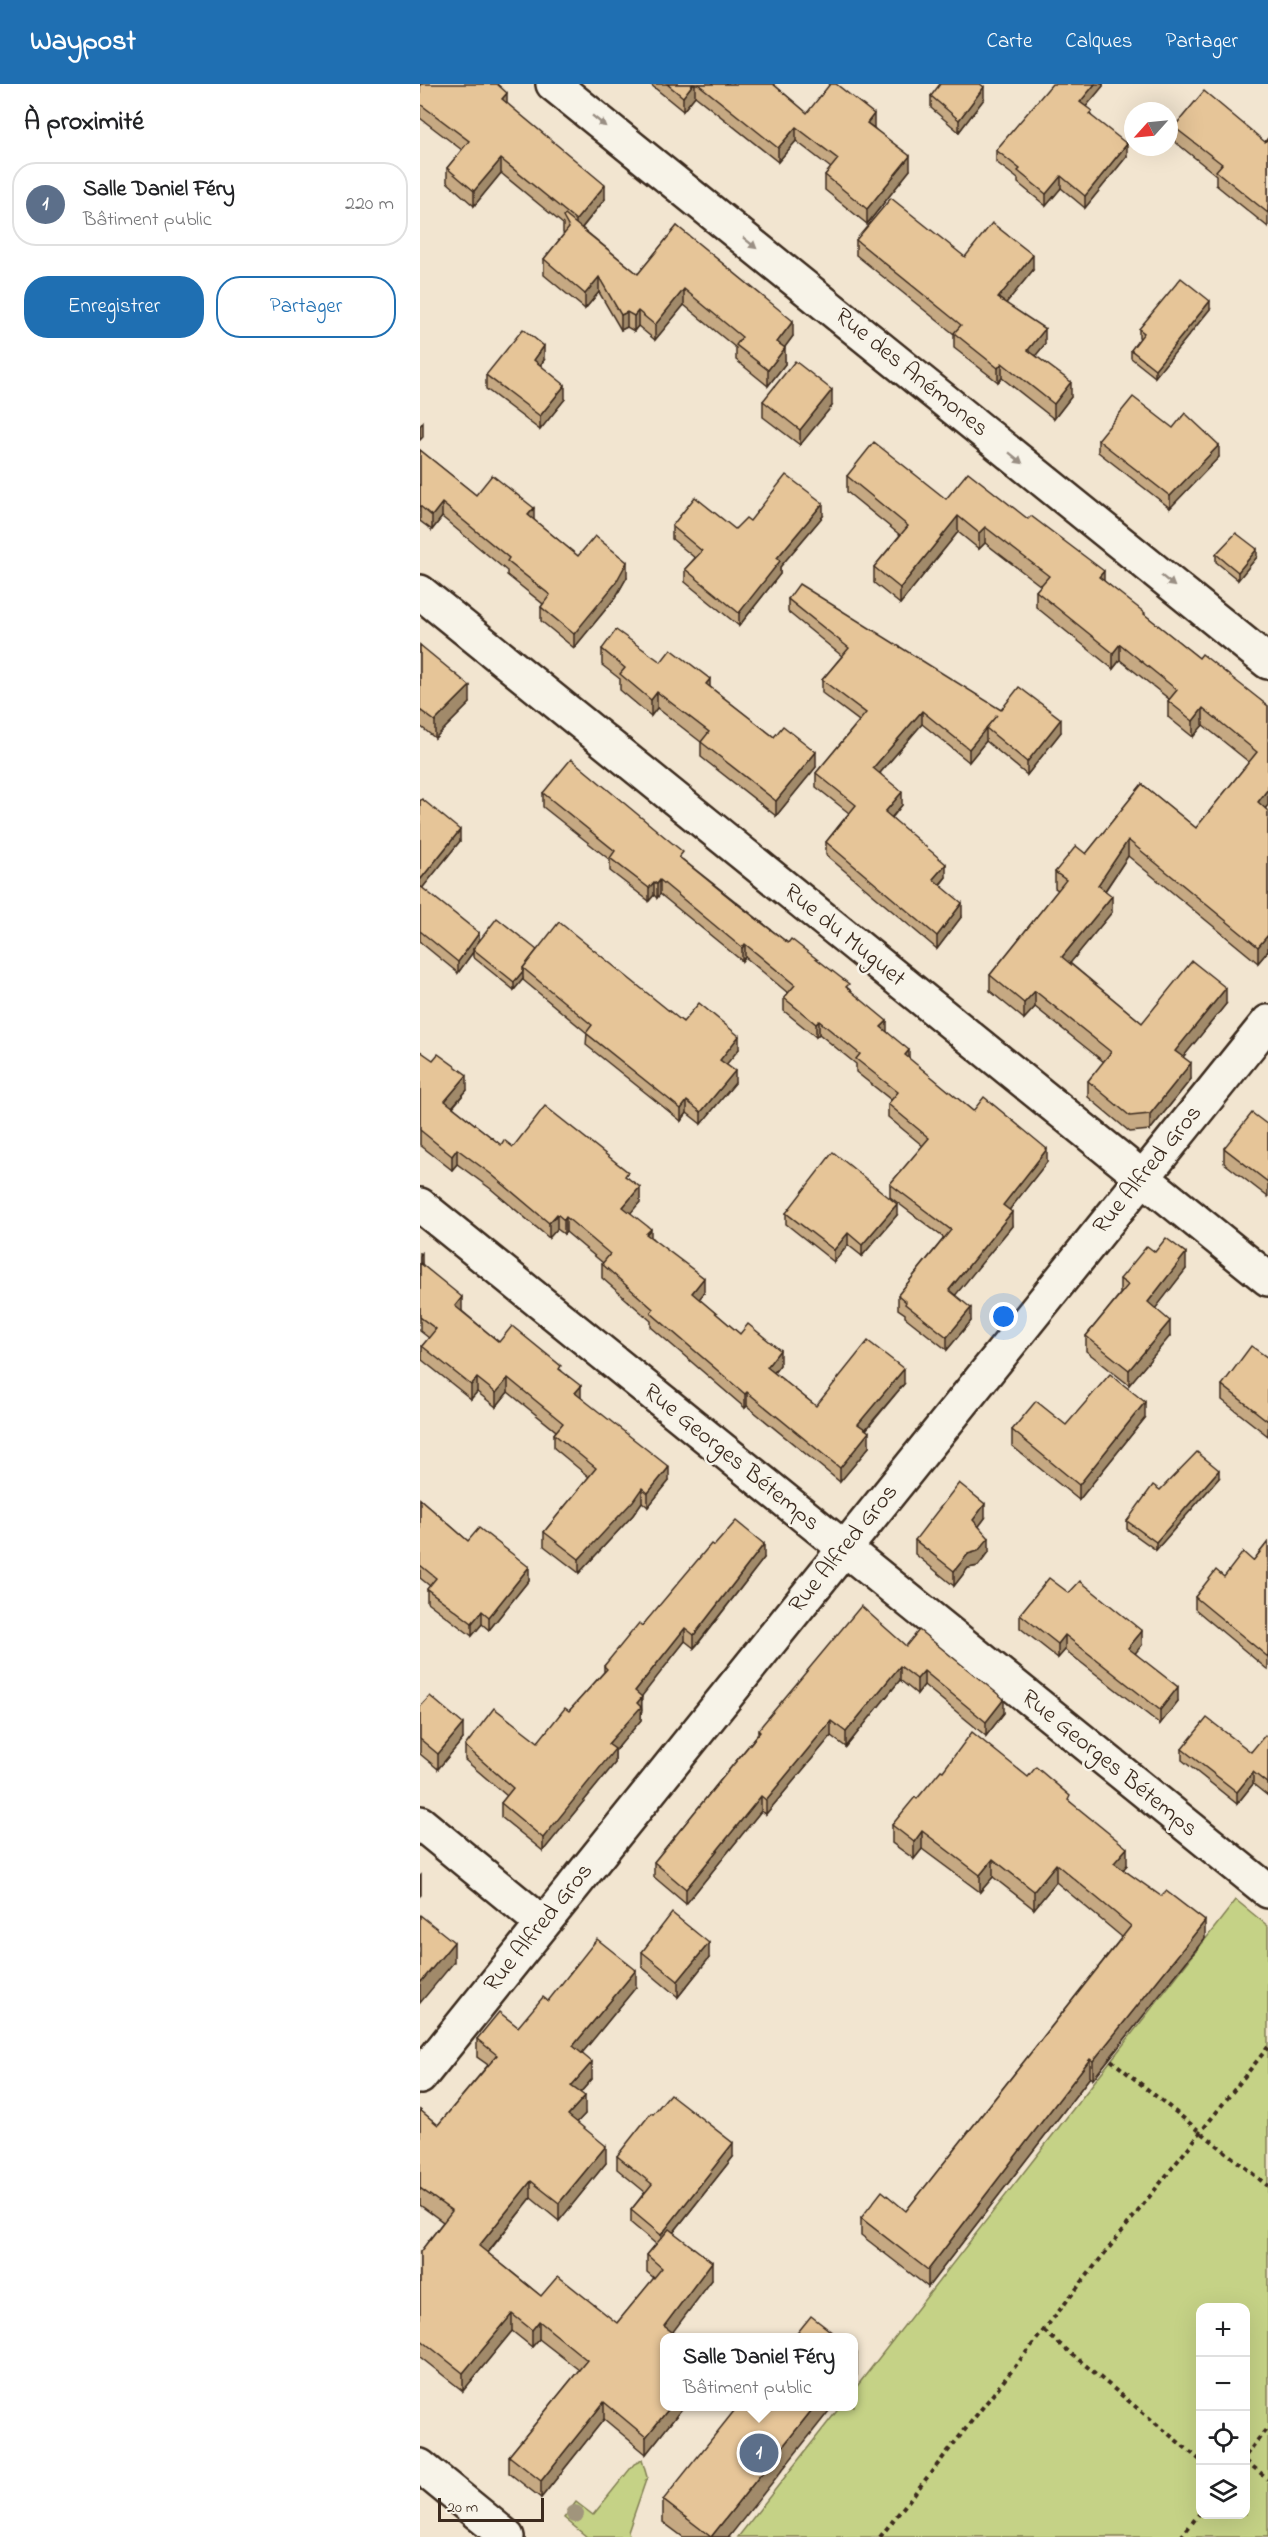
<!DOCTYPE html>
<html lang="fr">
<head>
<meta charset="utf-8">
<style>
	:root { --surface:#fff; --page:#f6f6f6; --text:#202124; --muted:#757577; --line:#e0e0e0; --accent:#1f6fb2 }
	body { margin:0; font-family:"Indie Flower",sans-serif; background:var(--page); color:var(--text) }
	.controls { position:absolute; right:18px; bottom:18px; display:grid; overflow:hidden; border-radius:12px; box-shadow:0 6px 24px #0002 }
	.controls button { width:54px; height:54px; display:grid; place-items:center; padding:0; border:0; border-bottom:2px solid var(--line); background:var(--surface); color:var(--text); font:30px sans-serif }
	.compass { position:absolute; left:704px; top:18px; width:54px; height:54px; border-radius:50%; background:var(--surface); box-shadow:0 6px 24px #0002; rotate:243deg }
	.scale { position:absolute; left:18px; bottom:15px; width:106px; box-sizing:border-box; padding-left:6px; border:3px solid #3b2a1e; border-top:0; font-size:16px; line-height:21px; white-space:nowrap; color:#3b2a1e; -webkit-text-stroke:4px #f7f3e8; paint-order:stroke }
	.you { position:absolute; left:584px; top:1233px; width:21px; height:21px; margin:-15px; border:4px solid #fff; border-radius:50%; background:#1a73e8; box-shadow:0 0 0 9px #1a73e833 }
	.badge { display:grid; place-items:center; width:39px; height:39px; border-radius:50%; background:var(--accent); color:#fff; font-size:20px; font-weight:700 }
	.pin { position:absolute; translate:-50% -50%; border:3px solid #fff; box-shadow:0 2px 6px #0006 }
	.popup { position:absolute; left:240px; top:2249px; width:198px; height:78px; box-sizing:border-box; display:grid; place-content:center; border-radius:12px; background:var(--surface); filter:drop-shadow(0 2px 4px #0005); font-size:20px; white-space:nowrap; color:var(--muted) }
	.popup b { font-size:22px; color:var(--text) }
	.popup::after { content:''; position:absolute; left:50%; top:100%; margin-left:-12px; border:12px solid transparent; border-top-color:var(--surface) }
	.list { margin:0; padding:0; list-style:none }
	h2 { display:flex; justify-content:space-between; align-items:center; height:78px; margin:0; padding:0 24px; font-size:26px }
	h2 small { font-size:20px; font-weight:400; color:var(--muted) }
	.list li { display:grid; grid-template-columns:39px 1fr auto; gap:18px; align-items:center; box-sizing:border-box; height:84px; margin:0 12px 12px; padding:0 12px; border:2px solid var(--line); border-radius:24px }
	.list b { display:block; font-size:22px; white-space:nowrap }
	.list p { margin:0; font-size:20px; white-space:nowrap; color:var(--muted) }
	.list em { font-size:20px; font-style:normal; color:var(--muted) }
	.actions { display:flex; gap:12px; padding:18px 24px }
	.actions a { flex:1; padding:14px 0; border:2px solid var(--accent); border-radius:24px; text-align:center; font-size:21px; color:var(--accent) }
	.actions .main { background:var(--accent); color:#fff }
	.icon { flex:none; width:33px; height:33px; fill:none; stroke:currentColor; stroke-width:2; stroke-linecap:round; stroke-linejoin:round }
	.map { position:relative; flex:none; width:848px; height:2453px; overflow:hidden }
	header { display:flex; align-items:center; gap:36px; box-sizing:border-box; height:84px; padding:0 30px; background:var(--accent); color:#fff }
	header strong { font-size:28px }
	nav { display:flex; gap:33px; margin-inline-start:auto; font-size:21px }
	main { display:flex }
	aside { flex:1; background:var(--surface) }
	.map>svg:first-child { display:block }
	.green { fill:#c5d286; stroke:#807e52; stroke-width:1.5; fill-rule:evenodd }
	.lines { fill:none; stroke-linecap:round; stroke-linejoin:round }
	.street-casing { stroke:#3b2a1e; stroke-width:38 }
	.primary-casing { stroke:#3b2a1e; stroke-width:38 }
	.path { stroke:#3b2a1e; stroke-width:4; stroke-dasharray:4.5 4.5; stroke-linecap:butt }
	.street { stroke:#f7f3e8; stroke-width:33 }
	.primary { stroke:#f7f3e8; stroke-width:33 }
	.tree { fill:#a1957c }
	.wall { fill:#c6a983; stroke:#3b2a1e; stroke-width:1.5 }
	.shaded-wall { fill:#a18a6a; stroke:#3b2a1e; stroke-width:1.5 }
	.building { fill:#e6c598; stroke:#3b2a1e; stroke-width:1.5 }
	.oneway { fill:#998e83 }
	.labels { text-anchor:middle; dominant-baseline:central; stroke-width:5; stroke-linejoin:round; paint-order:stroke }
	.street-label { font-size:24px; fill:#3b2a1e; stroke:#f7f3e8 }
</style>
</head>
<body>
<header>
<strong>Waypost</strong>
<nav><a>Carte</a><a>Calques</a><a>Partager</a></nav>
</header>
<main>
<aside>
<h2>À proximité<small></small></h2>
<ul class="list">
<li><span class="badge" style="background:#5c6f8a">1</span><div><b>Salle Daniel Féry</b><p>Bâtiment public</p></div><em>220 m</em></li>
</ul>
<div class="actions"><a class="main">Enregistrer</a><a>Partager</a></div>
</aside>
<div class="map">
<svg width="848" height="2453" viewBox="0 0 848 2453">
	<rect width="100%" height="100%" fill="#f2e5d0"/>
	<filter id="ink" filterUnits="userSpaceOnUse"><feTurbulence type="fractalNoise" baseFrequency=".0167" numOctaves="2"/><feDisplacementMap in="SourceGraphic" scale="12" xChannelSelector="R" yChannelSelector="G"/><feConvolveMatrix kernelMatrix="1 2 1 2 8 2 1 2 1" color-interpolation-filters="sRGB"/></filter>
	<g filter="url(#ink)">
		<g class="green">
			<path d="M816,1816l32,26v611h-530l102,-130 14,-1v-16zM780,2224h46v206h-46z"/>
			<path d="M222,2376l5,17 -19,55 2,5h-43l-23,-19 12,-16 17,13 41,-51z"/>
		</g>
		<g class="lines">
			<defs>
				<g id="street">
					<path d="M133,0l715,578"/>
					<path d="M0,508l848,687"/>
					<path d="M0,1121l848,686"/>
					<path d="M0,1739l122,100"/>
					<path d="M0,1993l848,-1055"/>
				</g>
				<path id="primary" d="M0,2382l87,71"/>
			</defs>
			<use href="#street" class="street-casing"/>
			<use href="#primary" class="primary-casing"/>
			<g class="path">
				<path d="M691,1976l157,126"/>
				<path d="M624,2247l156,129"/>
				<path d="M826,2371l22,-28"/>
				<path d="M826,2377l22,18"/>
				<path d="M460,2453l388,-490"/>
				<path d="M761,2453l19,-24"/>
			</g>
			<use href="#street" class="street"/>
			<use href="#primary" class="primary"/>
		</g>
		<circle class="tree" cx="155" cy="2430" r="9"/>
		<g class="wall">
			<path d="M0,0l87,20 98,95 -23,29 56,46 39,-48 116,110 -9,12 1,16 -17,22 -32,-26v-12l-52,-43 -29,35 -17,-14 -4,5 -7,-4 -6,3 -22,-38 -14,17 -41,-34v-16l20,-25 -1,-1v-9l-62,-51 -27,33 -27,-24v-14l15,-18 -42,-32z"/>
			<path d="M230,0h123l34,29 67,15 36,42 -43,54 -42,-34v-15l6,-7 -35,-27 -18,21 -83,-66 -12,15z"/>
			<path d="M683,0v2l-17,20 6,11 35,39 -42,52 -24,-20 -15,18 -28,-23v-4l-22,-17v-12z"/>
			<path d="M511,12l53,3 -25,33 -28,-24z"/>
			<path d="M754,43l91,15 3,-4v89l-52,-42v-10l-42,-34z"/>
			<path d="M436,156l109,17 68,13 -27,33 39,41 -9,11 35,42 -17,22 -52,-41 -4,4 -44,-34v-14l-98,-79z"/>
			<path d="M790,225l-55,68 -24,-19v-8l9,-12 -1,-1v-8z"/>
			<path d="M124,276l-4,5 25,34 -25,31 -54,-41v-14z"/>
			<path d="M343,317l69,5 -32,39 -37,-28z"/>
			<path d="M753,344l46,29 -49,51 -72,-56v-12z"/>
			<path d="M0,366l56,45 58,25 44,36 49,21 -12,21 -41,50 -33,-27v-14l2,-3 -36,-29v-4l-65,-54 -10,13 -12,-9z"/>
			<path d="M427,392l99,23 158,82 41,34 54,43 69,48v99l-3,4 3,2v140l-10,12 -130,-107 -23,35 7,21 -42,51 72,60 84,-19 -43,53 8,22 -41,51 -20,2 -42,-35v-16l16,-19 -69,-55 -11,12 -34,-28v-16l68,-85 -3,-2v-16l31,-18 56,-70 54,44 53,-66 -46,-37 -10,12 -25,-20v-16l1,-2 -49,-39 -7,9 -77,-62v-16l5,-5 -56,-43 -6,6 -21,-17 -58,72 -26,-21v-16l26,-32 -53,-43z"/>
			<path d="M403,432l-43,51v7l-41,52 -54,-44v-13l10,-11 -23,-19v-13l63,3 15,-8z"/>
			<path d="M796,470l41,3 -19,23 -22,-18z"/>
			<path d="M368,515l213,111 60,22 -34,43 -41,-34 -17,21 -47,-38 -42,49 22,32 -10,13 54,59 -6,8 22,31 -25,33 -111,-94v-13l23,-29 -33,-26v-14l43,-52 -37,-28v-13l20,-24 -54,-44z"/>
			<path d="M0,561l50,58 -35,35 -15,-12z"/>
			<path d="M182,565l59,13 49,25 64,50 42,30 -40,49 -75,-59v-15l-44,-34 -6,8 -31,-26v-11l-18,-14z"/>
			<path d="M123,709l140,67 105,83 61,46 38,43 22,27 64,52 74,51 -38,48 3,16 -57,69 16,26 -24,29 -42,-33v-3l-7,-5v-14l46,-57 -54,-41v-13l33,-38 -35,-29v-13l3,-4 -35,-28v-8l-37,-30 -3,3 -32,-26v-13l4,-5 -43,-36 -3,4 -82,-67 -3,4 -3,-3 -5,6 -39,-30v-11l-67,-53z"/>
			<path d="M0,717l40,40 -38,47 57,54 58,8 202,99 -13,15 9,19 -34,41 -14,-11 -6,8 -95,-76 1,-12 -64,-53v-1l-9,11 -41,-33v-5l-15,21 -38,-31z"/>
			<path d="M0,967l47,39 -14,17 48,38 12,2 115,31 12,24 -10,11 21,24 53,56 -5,6 41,35 40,31 -6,8 42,33 88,-22 -38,46 3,17 -29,35 -93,-76 -2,2 -94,-81v-6l-49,-43v-14l1,-1 -37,-31 -2,2 -7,-5 -8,9 -58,-49 -34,-25 -5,6 -32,-25z"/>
			<path d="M848,1041v72l-44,-34v-15z"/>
			<path d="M366,1129l111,2 -35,41 -14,-11 -14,17 -48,-38z"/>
			<path d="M0,1168l2,12 40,47 37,31 62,28 20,28 88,83 -21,26 -6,-5 -9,13 -54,58 -35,-27v-14l45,-55 -35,-29v-14l2,-3 -48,-39 -12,15 -19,-15 -6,7 -49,-39v-14l7,-8 -9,-7z"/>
			<path d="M735,1168l31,17 -31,39 15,28 -41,49 -43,-34v-15l34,-42v-15z"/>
			<path d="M848,1274v78l-46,-36v-15z"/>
			<path d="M725,1334l-66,82 -67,-54v-16z"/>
			<path d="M799,1394l-63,72 -29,-21v-8l33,-31z"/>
			<path d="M0,1415l48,42 61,39 -40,50 -7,-6 -10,12 -45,-34v-13l3,-3 -10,-8z"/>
			<path d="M565,1434l-6,8 10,26 -11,14 -10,2 -14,18 -39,-32v-14z"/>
			<path d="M848,1458v128l-73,-61v-12l29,-20 29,-16z"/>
			<path d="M294,1462l50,12 -67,87 -3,3 -9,-7 -44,55 1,15 -1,1v8l-26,31v12l-72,88 -42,-34v-14l6,-7 -42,-36v-14l73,-4 31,-31 35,-39v-6l38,-40z"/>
			<path d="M600,1530l122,31 -7,8 43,48 -18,23 -95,-74 -7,8 -38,-30z"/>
			<path d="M486,1562l98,67 -18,23 -62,-51 -7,9 -17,-14 -54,67 -15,-11 -65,78 -5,-3 -75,93 -32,-27v-15l104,-128v-4z"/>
			<path d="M0,1623l43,32 -25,30 -18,-15z"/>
			<path d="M848,1654v58l-15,-12 -16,20 -55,-44v-11l69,3z"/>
			<path d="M523,1687l85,6 42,25 57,63 -4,4 82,69 -112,141 -3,-2 -162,210 -67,-52v-17l45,-7 216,-274 -66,-55 -22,27 -41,-32 -13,15 -58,-43 -8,10 -22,-16v-18z"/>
			<path d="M222,1868l67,6 -31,39 -36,-30z"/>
			<path d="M216,1903l-54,66 10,26 -12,14 5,21 -8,8 29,41 -47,58 -28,-23 -43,55 53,43 76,27 37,-45 -7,-6v-17l9,-11 -25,-21v-13l14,-18 -28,-23v-13l116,1 -60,76 39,47 -40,52 -8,74h20l-38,48 -42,-35 -63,79 -32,-25v-17l70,-86 -40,-31 -7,8 -20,-16 -49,60 -43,-34v-105l23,-30 -23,-17v-95l18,15 50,-60 -11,-8v-18l41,-12 30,-26z"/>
			<path d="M243,2416l66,37h-46l-20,-15z"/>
		</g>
		<g class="shaded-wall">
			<path d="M273,0h2v12l-12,15v-14z"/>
			<path d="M675,0h8v2l-23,28v-12z"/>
			<path d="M564,3v12l-25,33v-12z"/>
			<path d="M87,9v14l-5,-8z"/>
			<path d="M454,30v14l-7,-5z"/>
			<path d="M376,43v14l-18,21v-14z"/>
			<path d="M707,60v12l-42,52v-12z"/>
			<path d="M490,72v14l-43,54v-15z"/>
			<path d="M81,75v14l-27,33v-15z"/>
			<path d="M641,92v12l-15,18v-12z"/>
			<path d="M185,101v14l-29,36v-15z"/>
			<path d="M613,171v15l-35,43v-15z"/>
			<path d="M179,193v15l-14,17v-15z"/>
			<path d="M264,205v16l-29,35v-15z"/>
			<path d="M790,217v8l-55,68v-8z"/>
			<path d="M218,227v15l-4,5v-15z"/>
			<path d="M207,228v15l-6,3v-15z"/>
			<path d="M373,237v15l-16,22v-16z"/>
			<path d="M625,245v15l-17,21v-15z"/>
			<path d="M124,262v14l-10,14v-14z"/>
			<path d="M365,264v16l-17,22v-16z"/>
			<path d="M582,279v15l-4,4v-14z"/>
			<path d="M651,298v15l-17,22v-15z"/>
			<path d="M145,301v14l-25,31v-14z"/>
			<path d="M412,306v16l-32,39v-15z"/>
			<path d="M3,338v15l-3,3v-14z"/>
			<path d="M799,361v12l-49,51v-12z"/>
			<path d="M22,419v14l-10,13v-14z"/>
			<path d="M403,419v13l-43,51v7l-41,52v-13l38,-55z"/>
			<path d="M114,424v15l-6,-8z"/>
			<path d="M538,432v16l-58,72v-16z"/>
			<path d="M565,443v16l-6,6v-16z"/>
			<path d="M837,465v8l-19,23v-8z"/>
			<path d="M207,478v15l-12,21 -41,50v-14z"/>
			<path d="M684,487v16l-5,-10z"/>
			<path d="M700,560v16l-7,9v-16z"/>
			<path d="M290,595v15l-4,-10z"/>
			<path d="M50,602v17l-35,35v-17z"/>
			<path d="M237,608v16l-6,8v-16z"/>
			<path d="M783,624v17l-10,12v-16z"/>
			<path d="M502,627v13l-49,57v-13z"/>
			<path d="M641,635v13l-34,43v-13z"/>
			<path d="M566,644v13l-17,21v-13z"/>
			<path d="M396,668v15l-40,49v-15z"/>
			<path d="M848,705v16l-10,13v-16z"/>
			<path d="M482,708v13l-17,20v-13z"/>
			<path d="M40,746v11l-40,50v-11z"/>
			<path d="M708,756v16l-30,45v-16z"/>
			<path d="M526,780v13l-13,15v-13z"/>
			<path d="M240,796v14l-3,4v-14z"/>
			<path d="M234,798v13l-5,6v-13z"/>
			<path d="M692,812v16l-50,61v-16z"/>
			<path d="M542,819v13l-25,33v-13z"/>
			<path d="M59,849v11l-6,5v3l-15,21v-11z"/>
			<path d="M848,851v16l-10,12v-16z"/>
			<path d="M325,860v13l-3,4v-13z"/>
			<path d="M103,887v8l-9,11v-8z"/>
			<path d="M806,904v16l-51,63v-16z"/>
			<path d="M615,907v16l-11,12v-16z"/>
			<path d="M399,937v13l-3,3v-13z"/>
			<path d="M467,937v13l-6,-7z"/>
			<path d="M319,952v13l-19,23v-12z"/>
			<path d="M489,966v13l-4,-8z"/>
			<path d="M771,979v16l-41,51v-16z"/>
			<path d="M315,987v12l-34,41v-12z"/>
			<path d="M47,991v15l-22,25v-14z"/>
			<path d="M267,1017v12l-6,8v-12z"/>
			<path d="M37,1065v15l-5,6v-14z"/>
			<path d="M627,1065v13l-44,56v-13z"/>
			<path d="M220,1103v15l-17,20v-15z"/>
			<path d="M477,1120v11l-35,41v-11z"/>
			<path d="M592,1128v14l-63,77v-13z"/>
			<path d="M137,1130v15l-8,9v-15z"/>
			<path d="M146,1133v15l-2,2v-14z"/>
			<path d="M231,1145v14l-5,-9z"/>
			<path d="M428,1149v12l-14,17v-12z"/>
			<path d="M2,1169v14l-2,3v-14z"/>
			<path d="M766,1169v16l-38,49v-16z"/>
			<path d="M284,1194v15l-12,15v-15z"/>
			<path d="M42,1213v14l-7,9v-14z"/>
			<path d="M551,1224v13l-24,29v-13z"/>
			<path d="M750,1237v15l-41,49v-15z"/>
			<path d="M360,1266v15l-13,16v-14z"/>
			<path d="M484,1285v15l-46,54v-14z"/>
			<path d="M57,1294v14l-6,7v-14z"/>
			<path d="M88,1294v14l-12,15v-14z"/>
			<path d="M161,1302v14l-6,-7z"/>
			<path d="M327,1308v14l-2,2v-14z"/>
			<path d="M725,1318v16l-66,82v-15z"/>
			<path d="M449,1348v15l-29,35v-14z"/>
			<path d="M249,1383v14l-21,26v-14z"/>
			<path d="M799,1386v8l-63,72v-8z"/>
			<path d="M222,1404v14l-9,13 -54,58v-14z"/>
			<path d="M565,1420v14l-12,16v-14z"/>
			<path d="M569,1454v14l-11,14 -10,2 -14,18v-15l14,-17z"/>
			<path d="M344,1460v14l-70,90v-13z"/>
			<path d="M109,1483v13l-40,50v-13z"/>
			<path d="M62,1527v13l-10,12v-13z"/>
			<path d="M265,1544v13l-50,64v-14z"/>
			<path d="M722,1547v14l-14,17v-14z"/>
			<path d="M645,1551v15l-7,8v-14z"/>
			<path d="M480,1582v14l-54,67v-15z"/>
			<path d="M504,1587v14l-7,9v-15z"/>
			<path d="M758,1603v14l-18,23v-14z"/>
			<path d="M222,1613l-1,23 -26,31v12l-72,88v-13l94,-135z"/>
			<path d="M584,1615v14l-18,23v-14z"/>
			<path d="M411,1637v15l-65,78v-14z"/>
			<path d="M43,1640v15l-25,30v-15z"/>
			<path d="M833,1688v12l-16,20v-12z"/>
			<path d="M341,1712v15l-75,93v-15z"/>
			<path d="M502,1747v18l-8,10v-17z"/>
			<path d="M707,1764v17l-13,16v-18z"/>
			<path d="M573,1775v18l-13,15v-17z"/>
			<path d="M636,1780v18l-22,27v-18z"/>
			<path d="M1,1791v20l-1,1v-20z"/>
			<path d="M785,1837v17l-112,141v-18z"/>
			<path d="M34,1858v20l-34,41v-20z"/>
			<path d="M289,1859v15l-31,39v-16z"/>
			<path d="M216,1886v17l-63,77v-18z"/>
			<path d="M670,1975v18l-162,210v-17z"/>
			<path d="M172,1978v17l-21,24v-17z"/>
			<path d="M165,2012v18l-17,18v-17z"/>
			<path d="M313,2059v14l-72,91v-13z"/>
			<path d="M186,2062v17l-47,58v-18z"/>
			<path d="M111,2097v17l-52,65v-17z"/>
			<path d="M292,2178v18l-43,57 -5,-11z"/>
			<path d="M92,2230v17l-49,60v-18z"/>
			<path d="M119,2237v18l-7,8v-17z"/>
			<path d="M437,2270v21l-3,5v-22z"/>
			<path d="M184,2318v17l-63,79v-17z"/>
			<path d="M251,2322h13l-38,48v-17z"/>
			<path d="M395,2322h18l-104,131h-18z"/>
		</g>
		<g class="building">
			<path d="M0,0h77l10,9 -5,6 103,86 -29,35 -75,-61 -27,32 -27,-23 22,-27 -49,-37z"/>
			<path d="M247,0h26l-10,13z"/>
			<path d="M278,0h75l34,29 23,-29h6l38,30 -7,9 43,33 -43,53 -42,-34 13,-16 -42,-32 -18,21z"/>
			<path d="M520,0h40l4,3 -25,33 -28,-24z"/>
			<path d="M632,0h43l-15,18 12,9 -3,3 38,30 -42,52 -24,-20 -15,18 -28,-23 2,-2 -24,-19z"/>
			<path d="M784,7l61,51 3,-4v75l-52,-42 6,-7 -48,-37z"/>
			<path d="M471,114l74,59 27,-34 41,32 -35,43 47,31 -17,21 43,32 -17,22 -52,-41 -4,5 -44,-35 7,-8 -105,-85z"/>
			<path d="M145,131l73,59 39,-48 116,95 -16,21 8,6 -17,22 -32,-25 6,-8 -58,-48 -29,36 -17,-14 -4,5 -7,-4 -6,3 -22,-38 -14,17 -41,-35 25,-31 -6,-11z"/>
			<path d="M761,194l29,23 -55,68 -24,-19 13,-17 -5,-4z"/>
			<path d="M103,245l21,17 -10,14 31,25 -25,31 -54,-41z"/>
			<path d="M375,277l37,29 -32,40 -37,-29z"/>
			<path d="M713,313l40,31 12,-15 34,32 -49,51 -72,-56z"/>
			<path d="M454,358l72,57 22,-27 60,47 3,-3 73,55 -5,6 46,36 -1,1 55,44 3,-4 66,52v83l-10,13 10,9v124l-10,12 -130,-107 -30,45 14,11 -50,61 80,66 50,-62 34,27 -51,63 16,12 -41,51 -20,2 -42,-35 23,-29 -76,-61 -11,12 -34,-28 76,-95 -11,-8 21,-26 10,8 56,-70 54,44 61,-76 -54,-44 -10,13 -25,-20 9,-11 -57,-46 -7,9 -77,-62 13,-15 -64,-49 -6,6 -21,-17 -58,72 -26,-21 34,-41 -61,-50z"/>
			<path d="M0,366l56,45 16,-20 42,33 -6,7 50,41 17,-20 32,26 -12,22 -41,50 -33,-27 9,-12 -43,-34 2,-3 -67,-55 -10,13 -12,-10z"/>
			<path d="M366,391l37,28 -46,55 3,3 -41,52 -54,-44 17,-18 -30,-25 23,-29 40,32 11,-11 4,3z"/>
			<path d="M816,449l21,16 -19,23 -22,-18z"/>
			<path d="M379,500l202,126 18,-23 42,32 -34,43 -41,-34 11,-13 -28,34 -47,-38 -49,57 29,24 -17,20 61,52 -13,15 29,24 -25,33 -111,-94 30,-37 -40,-32 50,-60 -44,-33 27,-32 -61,-49z"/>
			<path d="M196,546l45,32 10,-13 39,30 -4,5 68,53 9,-11 33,26 -40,49 -75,-59 8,-10 -52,-40 -6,8 -31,-26 5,-6 -23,-19z"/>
			<path d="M0,561l50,41 -35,35 -15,-11z"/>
			<path d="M151,675l112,93 -4,5 62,50 47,36 3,-4 58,45 -3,3 41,34 -6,6 28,23 -4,5 68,56 11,-14 63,52 -44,56 9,7 -63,78 22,18 -24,29 -42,-33 1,-2 -8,-7 53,-65 -61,-46 39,-46 -41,-34 10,-12 -42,-33 4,-5 -41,-33 -3,3 -32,-26 11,-13 -50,-41 -3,4 -82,-68 -3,4 -3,-2 -5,6 -39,-30 5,-7 -72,-58z"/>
			<path d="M2,715l38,31 -40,50v-79z"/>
			<path d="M0,802l59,47 -21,29 -38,-31z"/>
			<path d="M77,834l40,32 -14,18v3l-9,11 -41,-33z"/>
			<path d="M139,838l124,100 16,-19 40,33 -19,24 15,11 -34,41 -14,-11 -6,8 -95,-76 6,-8 -69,-57z"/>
			<path d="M0,967l13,9 5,-6 29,21 -22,26 56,44 3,-5 9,7 32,-41 83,66 -3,4 15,11 -17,20 28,22 -5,5 58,44 -12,15 48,41 8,-10 32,26 -13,17 49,39 52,-65 36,28 -46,55 11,8 -29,36 -93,-76 -2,2 -94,-81 2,-4 -51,-45 8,-10 -44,-37 -2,3 -7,-6 -8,9 -58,-49 -34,-25 -5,7 -32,-26z"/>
			<path d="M832,1029l16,12v57l-44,-34z"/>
			<path d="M413,1068l64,52 -35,41 -14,-12 -14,17 -48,-37z"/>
			<path d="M746,1154l20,15 -38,49 22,19 -41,49 -43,-34 42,-51 -8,-6 27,-33 8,6z"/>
			<path d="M0,1179l42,34 -7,9 44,36 13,-16 49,40 -2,3 22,17 -6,7 94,74 -21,26 -6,-5 -9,13 -54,58 -35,-27 52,-64 -42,-34 9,-11 -55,-45 -12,15 -19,-15 -6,7 -49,-39 14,-17 -16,-12z"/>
			<path d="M831,1262l17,12v63l-46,-36z"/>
			<path d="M690,1290l35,28 -66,83 -67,-55 24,-29 30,24z"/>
			<path d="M777,1368l22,18 -63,72 -29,-21 26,-36 7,5z"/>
			<path d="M539,1399l26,21 -12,16 16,18 -11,13 -10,3 -14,17 -39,-31z"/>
			<path d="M0,1415l48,42 11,-13 50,39 -40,50 -7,-6 -10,12 -45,-34 9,-11 -16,-13z"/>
			<path d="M316,1437l28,23 -67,87 -3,4 -9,-7 -50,63 7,6 -5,6 4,4 -33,37 7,5 -72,89 -42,-35 12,-15 -48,-42 29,-38 44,34 27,-34 4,3 38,-42 -3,-3 35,-43 3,3 69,-82 3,2z"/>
			<path d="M848,1458v115l-73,-60 21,-27 8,7 19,-25 10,9z"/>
			<path d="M629,1494l20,15 11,-12 62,50 -14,17 50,39 -18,23 -95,-75 -7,9 -38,-30z"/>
			<path d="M441,1522l45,40 13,-16 85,69 -18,23 -62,-51 -7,8 -17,-13 -54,66 -15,-11 -65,79 -5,-4 -75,93 -32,-27 106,-130 -2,-2z"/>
			<path d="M10,1612l33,28 -25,30 -18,-15v-32z"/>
			<path d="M787,1634l44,34 14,-17 3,3v46l-15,-12 -16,20 -55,-43z"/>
			<path d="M552,1648l56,45 8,-10 34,29 -2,4 59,48 -13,15 47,33 5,-5 39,30 -112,140 -3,-2 -162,211 -67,-52 21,-27 24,20 225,-285 -75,-62 -22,27 -41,-32 -13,16 -58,-44 -8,11 -22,-17 23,-28 2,2 24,-29 2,1z"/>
			<path d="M252,1829l37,30 -31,38 -36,-29z"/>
			<path d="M0,1831l34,27 -34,41z"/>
			<path d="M177,1855l39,31 -63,76 19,16 -21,24 14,10 -17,19 38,31 -47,57 -28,-22 -52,65 62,50 17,-20 59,47 45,-55 -15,-13 22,-26 43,33 -48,64 15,11h-15v69h7l-25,31 -42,-35 -63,79 -32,-25 78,-96 -48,-39 -7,9 -20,-16 -49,59 -43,-34v-87l32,-41 -32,-23v-78l18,15 59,-70 -20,-16 22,-27 19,15 25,-30 5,4z"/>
			<path d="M250,2010l63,49 -72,92 -30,-25 21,-26 -35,-28 34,-43 2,1z"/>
			<path d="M391,2232l27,21h-44z"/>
			<path d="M434,2266l3,4 -3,4z"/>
			<path d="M318,2322h77l-104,131 -48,-37z"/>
		</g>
		<defs><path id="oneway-solid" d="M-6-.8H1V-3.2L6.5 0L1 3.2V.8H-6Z" transform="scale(1.5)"/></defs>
		<g class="oneway">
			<use href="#oneway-solid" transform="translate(179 37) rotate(39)"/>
			<use href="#oneway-solid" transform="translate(330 159) rotate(39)"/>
			<use href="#oneway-solid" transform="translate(596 374) rotate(39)"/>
			<use href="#oneway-solid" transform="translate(748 497) rotate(39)"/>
		</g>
	</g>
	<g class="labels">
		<g class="street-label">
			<text transform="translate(491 289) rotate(39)">Rue des Anémones</text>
			<text transform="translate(424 852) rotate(39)">Rue du Muguet</text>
			<text transform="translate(728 1086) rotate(-51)">Rue Alfred Gros</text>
			<text transform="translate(311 1374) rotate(39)">Rue Georges Bétemps</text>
			<text transform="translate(424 1465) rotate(-51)">Rue Alfred Gros</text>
			<text transform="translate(689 1680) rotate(39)">Rue Georges Bétemps</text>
			<text transform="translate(119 1844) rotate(-51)">Rue Alfred Gros</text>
		</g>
	</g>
</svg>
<div class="controls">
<button>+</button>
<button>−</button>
<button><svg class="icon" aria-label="locate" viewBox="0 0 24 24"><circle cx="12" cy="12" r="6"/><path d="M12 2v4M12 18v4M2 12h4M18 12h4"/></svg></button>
<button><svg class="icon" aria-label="layers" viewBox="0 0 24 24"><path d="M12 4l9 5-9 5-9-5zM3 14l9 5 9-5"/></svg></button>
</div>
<svg class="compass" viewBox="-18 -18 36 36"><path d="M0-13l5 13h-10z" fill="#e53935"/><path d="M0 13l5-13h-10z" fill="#757577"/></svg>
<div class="scale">20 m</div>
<div class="you"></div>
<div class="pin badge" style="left:339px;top:2369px;background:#5c6f8a">1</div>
<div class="popup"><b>Salle Daniel Féry</b>Bâtiment public</div>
</div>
</main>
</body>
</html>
